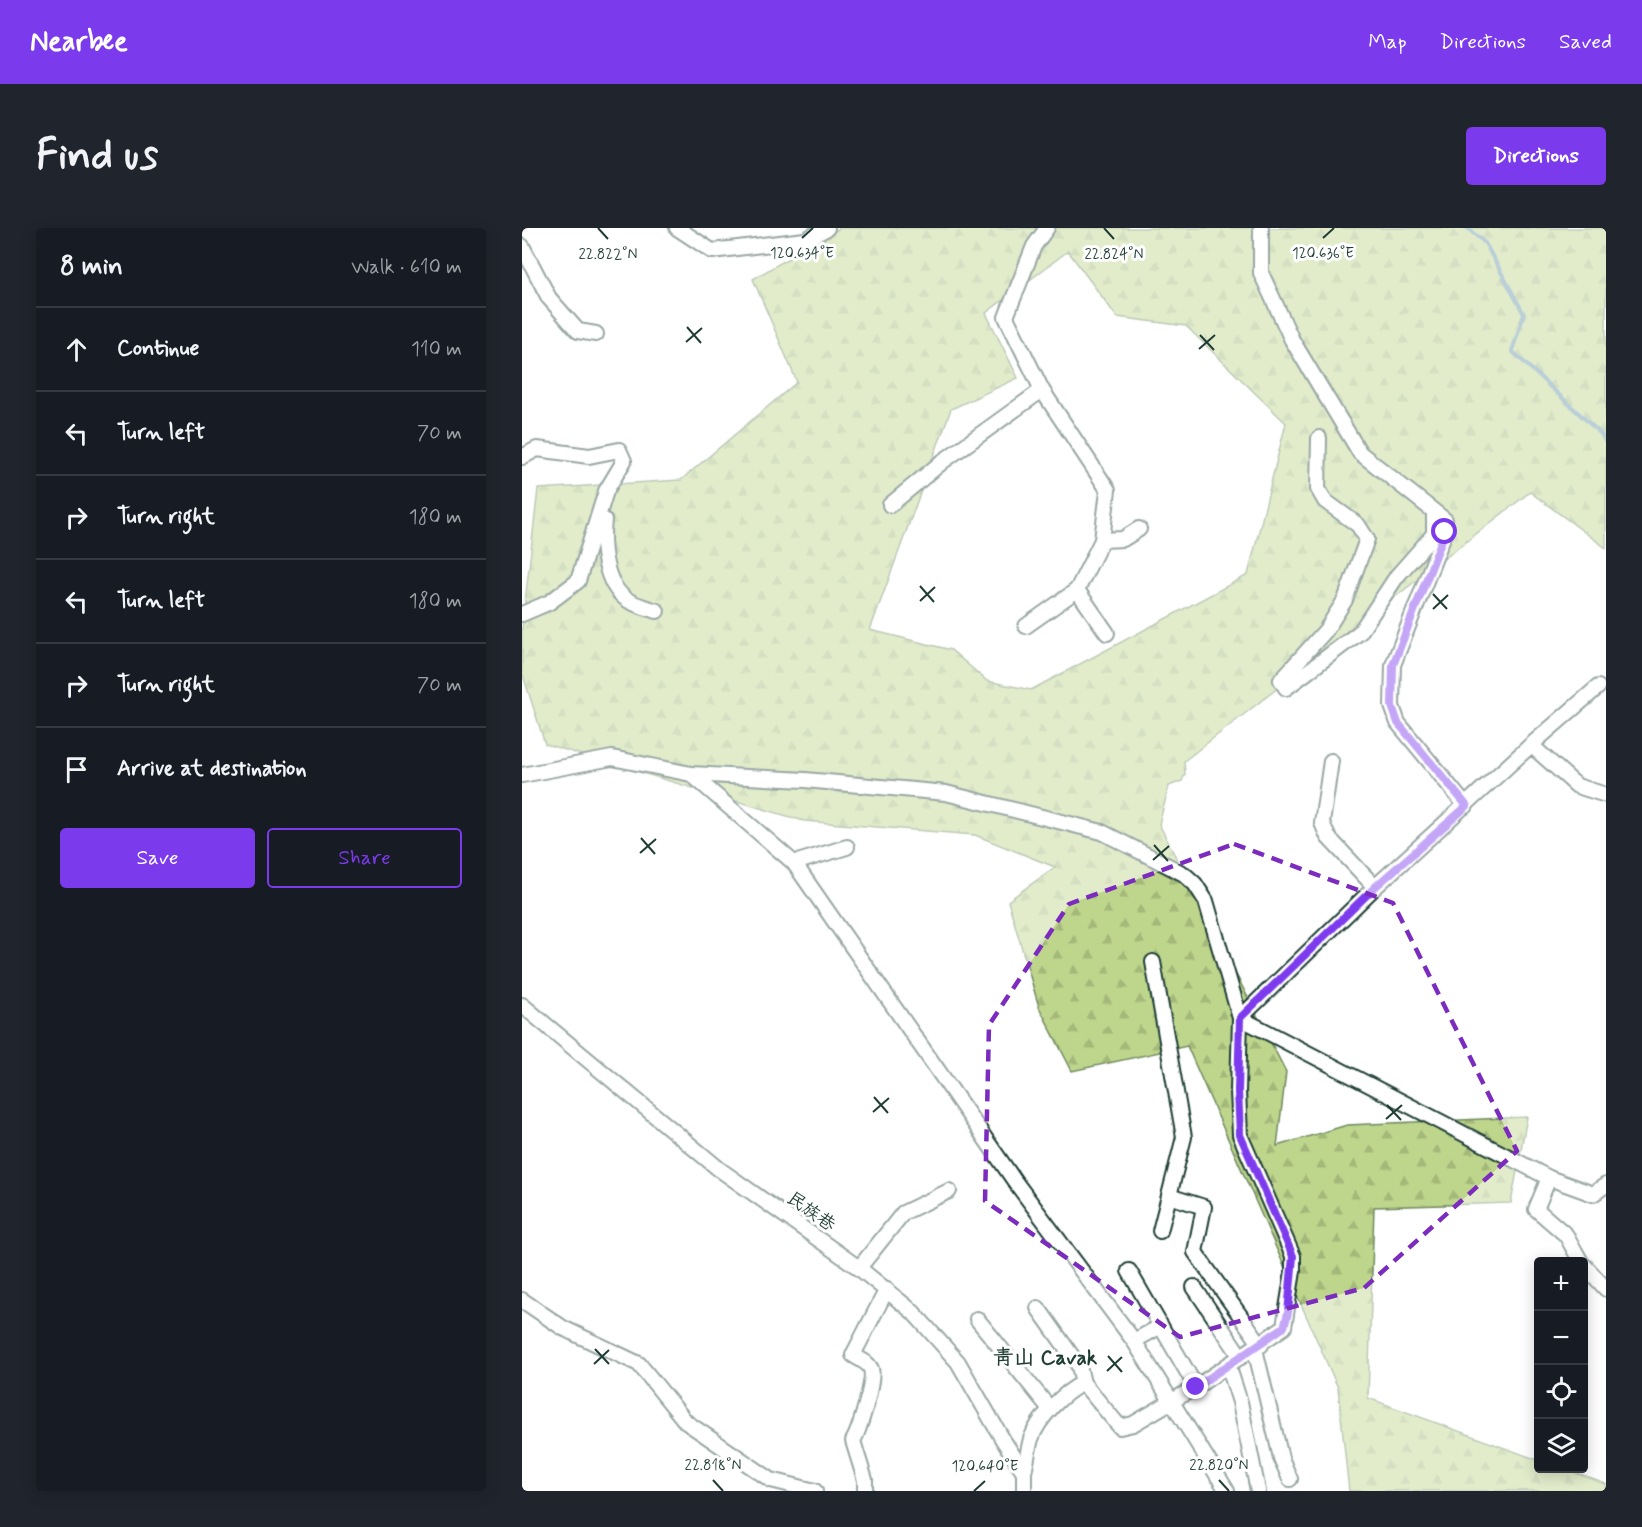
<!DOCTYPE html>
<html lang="en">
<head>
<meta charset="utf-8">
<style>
	:root { --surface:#171b24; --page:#20242c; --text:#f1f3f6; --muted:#9ea1a6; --line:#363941; --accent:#7c3aed }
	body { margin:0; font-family:Mynerve,"LXGW WenKai TC",sans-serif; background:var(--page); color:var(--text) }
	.controls { position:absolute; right:18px; bottom:18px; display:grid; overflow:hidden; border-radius:6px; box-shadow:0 3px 15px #0003 }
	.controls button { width:54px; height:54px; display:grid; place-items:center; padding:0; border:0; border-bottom:2px solid var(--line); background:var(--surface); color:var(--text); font:30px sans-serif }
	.stop { position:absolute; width:18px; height:18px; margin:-14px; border:4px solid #7c3aed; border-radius:50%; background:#fff }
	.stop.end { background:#7c3aed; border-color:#fff; box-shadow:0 2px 6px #0008 }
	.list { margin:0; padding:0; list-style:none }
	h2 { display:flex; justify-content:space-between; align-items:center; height:78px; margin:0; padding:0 24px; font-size:26px }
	h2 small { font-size:20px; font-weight:400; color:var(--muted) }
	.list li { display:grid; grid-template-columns:39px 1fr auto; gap:18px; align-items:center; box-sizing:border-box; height:84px; padding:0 24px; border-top:2px solid var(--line) }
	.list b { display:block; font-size:22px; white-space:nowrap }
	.list em { font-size:20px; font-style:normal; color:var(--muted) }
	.actions { display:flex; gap:12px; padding:18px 24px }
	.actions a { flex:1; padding:14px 0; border:2px solid var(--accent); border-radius:6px; text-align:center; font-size:21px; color:var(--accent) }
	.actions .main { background:var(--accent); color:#fff }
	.icon { flex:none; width:33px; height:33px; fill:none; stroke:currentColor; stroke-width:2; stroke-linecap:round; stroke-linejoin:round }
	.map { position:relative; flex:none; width:1084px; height:1263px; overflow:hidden; border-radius:6px }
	header { display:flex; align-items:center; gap:36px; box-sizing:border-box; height:84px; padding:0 30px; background:var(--accent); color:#fff }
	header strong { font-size:28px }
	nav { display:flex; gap:33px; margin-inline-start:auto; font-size:21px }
	.intro { display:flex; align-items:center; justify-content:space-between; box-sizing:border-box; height:144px; padding:0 36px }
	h1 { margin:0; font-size:42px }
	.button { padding:15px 27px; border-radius:6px; background:var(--accent); color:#fff; font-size:21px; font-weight:700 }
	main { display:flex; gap:36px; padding:0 36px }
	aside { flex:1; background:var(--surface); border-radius:6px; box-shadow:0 3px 15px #0003 }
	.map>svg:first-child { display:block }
	.forest { fill:url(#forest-firs); stroke:#6e8960; stroke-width:1.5; fill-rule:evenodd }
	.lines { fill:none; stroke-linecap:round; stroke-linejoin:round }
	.stream { stroke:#6695a8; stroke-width:4 }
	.minor-casing { stroke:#1f3d34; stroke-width:18 }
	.minor { stroke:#fff; stroke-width:14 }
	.route { stroke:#7c3aed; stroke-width:8 }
	.marked { fill:none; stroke:#7b2cbf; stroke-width:4.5; stroke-dasharray:12 8; stroke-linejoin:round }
	.ticks { fill:none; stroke:#1f3d34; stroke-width:2 }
	.labels { text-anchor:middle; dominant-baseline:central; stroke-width:6; stroke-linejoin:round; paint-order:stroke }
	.street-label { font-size:18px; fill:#1f3d34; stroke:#fff }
	.quarter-label { font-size:21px; font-weight:bold; fill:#1f3d34; stroke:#fff }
	.ticks-label { font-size:15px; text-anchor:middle; fill:#1f3d34; stroke:#fff; stroke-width:6; stroke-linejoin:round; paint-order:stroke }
</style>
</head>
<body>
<header>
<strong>Nearbee</strong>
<nav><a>Map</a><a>Directions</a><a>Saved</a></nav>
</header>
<div class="intro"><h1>Find us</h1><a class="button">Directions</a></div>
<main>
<aside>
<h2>8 min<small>Walk · 610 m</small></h2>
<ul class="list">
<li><svg class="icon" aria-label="ahead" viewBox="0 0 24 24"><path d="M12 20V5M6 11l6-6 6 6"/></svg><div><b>Continue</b></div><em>110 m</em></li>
<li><svg class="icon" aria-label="left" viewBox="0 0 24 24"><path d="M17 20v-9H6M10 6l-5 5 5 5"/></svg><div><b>Turn left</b></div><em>70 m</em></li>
<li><svg class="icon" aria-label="right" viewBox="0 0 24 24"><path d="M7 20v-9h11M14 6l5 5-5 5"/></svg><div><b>Turn right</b></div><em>180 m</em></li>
<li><svg class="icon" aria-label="left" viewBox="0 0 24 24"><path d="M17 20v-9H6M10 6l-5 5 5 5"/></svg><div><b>Turn left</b></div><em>180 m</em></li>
<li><svg class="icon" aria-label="right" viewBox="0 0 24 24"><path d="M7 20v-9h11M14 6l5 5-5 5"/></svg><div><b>Turn right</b></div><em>70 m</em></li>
<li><svg class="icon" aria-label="arrive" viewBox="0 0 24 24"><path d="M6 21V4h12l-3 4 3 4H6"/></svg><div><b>Arrive at destination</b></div></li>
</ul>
<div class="actions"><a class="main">Save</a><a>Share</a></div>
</aside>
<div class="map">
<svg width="1084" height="1263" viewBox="0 0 1084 1263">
	<defs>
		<pattern id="forest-firs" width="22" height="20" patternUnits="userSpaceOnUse" patternTransform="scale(1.5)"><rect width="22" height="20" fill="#bed58c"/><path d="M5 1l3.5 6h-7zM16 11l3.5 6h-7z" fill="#a3b879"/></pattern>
	</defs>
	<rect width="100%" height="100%" fill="#fff"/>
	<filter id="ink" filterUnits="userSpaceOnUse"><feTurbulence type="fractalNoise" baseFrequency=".0167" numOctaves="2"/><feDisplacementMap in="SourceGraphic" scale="12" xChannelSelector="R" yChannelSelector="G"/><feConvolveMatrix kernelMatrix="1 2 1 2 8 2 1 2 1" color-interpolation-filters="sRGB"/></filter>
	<g filter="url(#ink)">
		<path class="forest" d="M318,0h766v320l-76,-56 -346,269 1,13 -3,7 -13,5 -10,38 127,248 -9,74 70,-21 180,-8 -16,86 -137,4 -6,191 170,62 1,8 25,1 42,15v7h-257l-11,-103 -151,-342 -115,25 -33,-64 -31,-106 47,-34 -80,-32 -171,-14 -259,-77 -23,-72v-43l16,-140 143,-9 116,-98 -44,-103zM546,23l49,66 69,9 100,97 -38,152 -217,115 -44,-9 -36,-31 -81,-20 81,-221 67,-31 -32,-65z"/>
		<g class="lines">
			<path class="stream" d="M945,0l18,15 39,71 -12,37 89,83 5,9"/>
			<defs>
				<g id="minor">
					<path d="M155,0l35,23 93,-11 22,-12"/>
					<path d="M739,0v45l31,67 68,113 85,67v12l-52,133 -1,41 6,17 68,83"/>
					<path d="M0,18l27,52 29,33 18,3"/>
					<path d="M797,210l-1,51 7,12 33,24 9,14 -22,61 -19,30 -45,50 5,8 74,-56 37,-56 37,-42v-21"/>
					<path d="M0,229l15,-8 52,7 30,-6 5,11 -18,30 -28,90 -28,21 -28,12"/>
					<path d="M368,277l52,-43 100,-72"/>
					<path d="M82,292c-3,24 0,63 22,79 8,6 22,9 31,12"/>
					<path d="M580,312l21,-1 16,-10"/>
					<path d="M555,362l30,43"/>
					<path d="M504,398l51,-36 25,-50 6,-50 -66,-100 -36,-73 28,-71 13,-18"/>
					<path d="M1009,517l67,-58"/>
					<path d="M809,533l-9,62 6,14 47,50"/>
					<path d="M169,546l114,6 141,13 156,39 82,42 11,10 11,17 34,117 309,160 44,16 13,-9"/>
					<path d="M0,547l90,-17 79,16 103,89 222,320 118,158 93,150"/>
					<path d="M272,635l53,-16"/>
					<path d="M631,734l31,175 -15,59 35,11 -9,45 66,93"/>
					<path d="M0,777l197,164 140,99 54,44 45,50 45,78 21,32v19"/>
					<path d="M1027,950l-13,31 30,26 15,27"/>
					<path d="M638,1003l9,-35"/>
					<path d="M1062,1037l22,24"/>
					<path d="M337,1040l44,-55 46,-22"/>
					<path d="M607,1043l67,116"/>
					<path d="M672,1059l47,70"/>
					<path d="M0,1072l41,28 76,36 47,58 85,58 44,11"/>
					<path d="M516,1080l41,58 4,17"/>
					<path d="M455,1091l73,90"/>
					<path d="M612,1113l27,-15"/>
					<path d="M733,1121l26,109 9,21"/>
					<path d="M706,1137l12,37 18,89"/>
					<path d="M502,1244c3,-11 4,-23 7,-33 8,-22 32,-46 52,-56l37,44 13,-3 63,-37 88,-60 9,-56v-15l-53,-121 -2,-44 2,-73 135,-131 156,-142 46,41 29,9"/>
					<path d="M343,1263v-11l-12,-39c6,-10 22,-61 18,-72 -3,-7 -12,-10 -18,-14l34,-66"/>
				</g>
			</defs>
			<use href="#minor" class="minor-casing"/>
			<use href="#minor" class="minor"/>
		</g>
	</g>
	<g class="lines" filter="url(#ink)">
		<path class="route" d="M674,1159l88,-60 4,-14 5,-57 -53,-121 -2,-44 2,-73 135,-131 92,-81 -69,-83 -6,-17 1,-41 52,-133"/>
	</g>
	<path d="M0 0H1084V1263H0ZM712,616l159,59 124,248 -153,137 -184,49 -195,-136 4,-176 80,-121z" fill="#fff" fill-opacity=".55" fill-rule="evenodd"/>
	<path class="marked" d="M712,616l159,59 124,248 -153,137 -184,49 -195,-136 4,-176 80,-121z"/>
	<path class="ticks" d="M76,0l10,11M582,0l10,11M280,10l11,-10M801,10l11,-10M165,99l14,16M678,107l14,15M164,114l16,-14M677,121l16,-14M398,358l14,16M911,366l14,15M398,373l15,-14M911,381l15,-14M119,610l14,16M632,617l14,16M118,625l16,-14M631,632l16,-14M352,869l14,16M865,877l14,15M351,884l16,-14M864,891l16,-14M73,1121l14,15M586,1128l14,16M72,1136l15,-14M585,1143l15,-14M191,1252l10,11M697,1252l10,11M452,1263l11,-10"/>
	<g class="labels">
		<g class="street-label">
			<text transform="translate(289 984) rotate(35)">民族巷</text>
		</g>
		<g class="quarter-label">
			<text x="523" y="1130">青山 Cavak</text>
		</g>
	</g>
	<g class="ticks-label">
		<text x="280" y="30">120.634°E</text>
		<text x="801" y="30">120.636°E</text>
		<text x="86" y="31">22.822°N</text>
		<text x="592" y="31">22.824°N</text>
		<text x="191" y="1242">22.818°N</text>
		<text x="697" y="1242">22.820°N</text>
		<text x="463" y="1243">120.640°E</text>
	</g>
</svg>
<div class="controls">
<button>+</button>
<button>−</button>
<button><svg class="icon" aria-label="locate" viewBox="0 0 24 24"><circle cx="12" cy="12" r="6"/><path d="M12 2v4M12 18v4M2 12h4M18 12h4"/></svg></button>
<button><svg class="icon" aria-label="layers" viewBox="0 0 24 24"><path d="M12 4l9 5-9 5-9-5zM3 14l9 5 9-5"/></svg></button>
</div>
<div class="stop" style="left:923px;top:304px"></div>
<div class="stop end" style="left:674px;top:1159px"></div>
</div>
</main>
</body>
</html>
